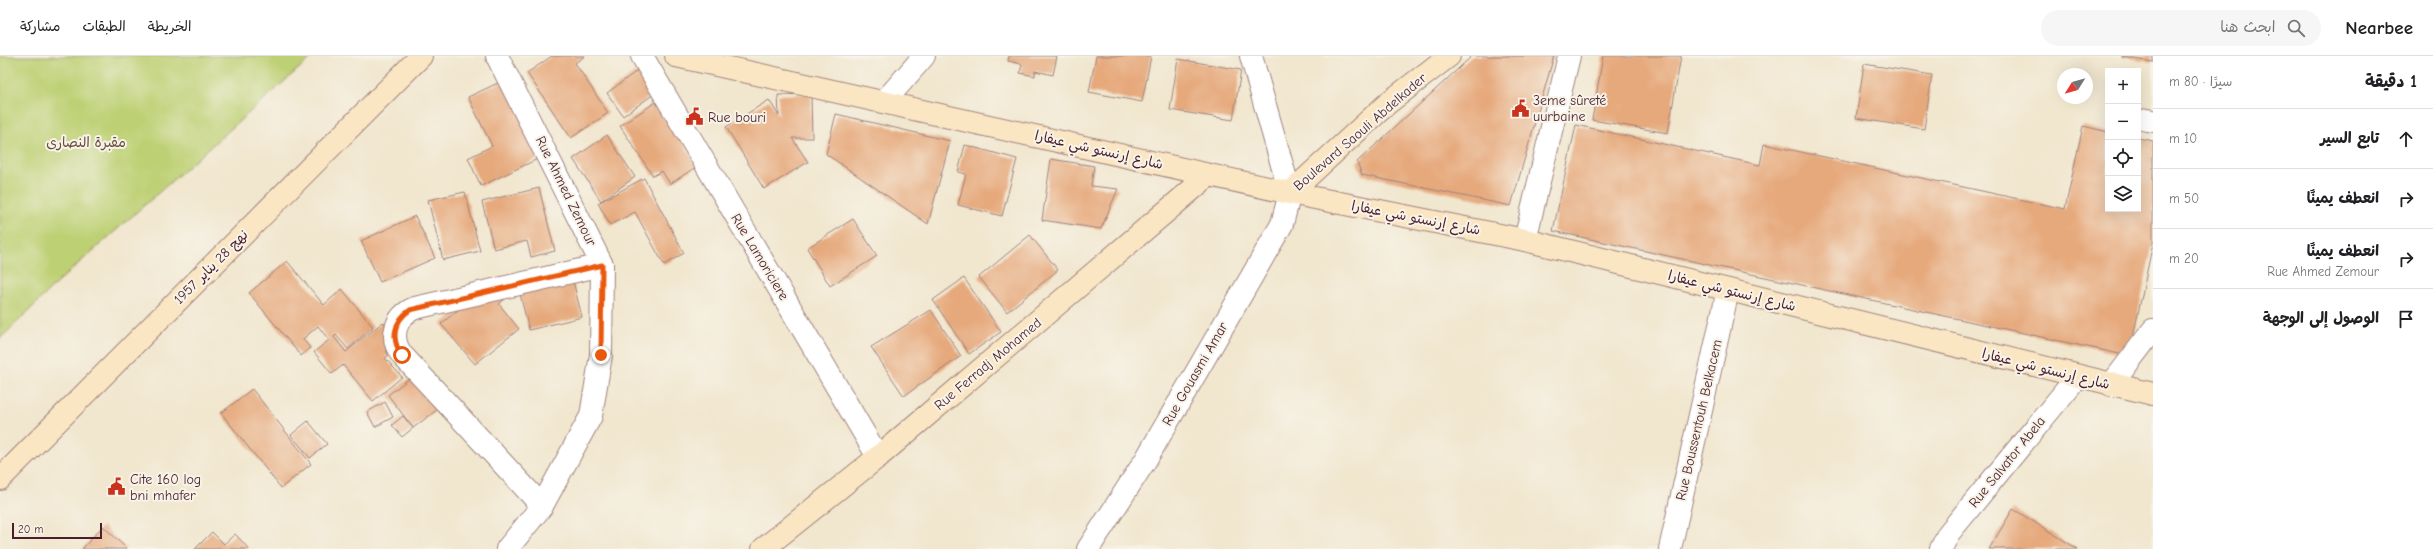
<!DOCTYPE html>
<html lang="ar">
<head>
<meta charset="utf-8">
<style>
	:root { --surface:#fff; --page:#f6f6f6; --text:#202124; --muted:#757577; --line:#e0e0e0 }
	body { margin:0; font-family:"Comic Neue","Playpen Sans Arabic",sans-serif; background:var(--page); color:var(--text); direction:rtl }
	.controls { position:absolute; right:12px; top:12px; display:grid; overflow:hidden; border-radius:0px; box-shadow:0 4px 16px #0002 }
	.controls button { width:36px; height:36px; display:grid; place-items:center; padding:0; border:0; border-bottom:1px solid var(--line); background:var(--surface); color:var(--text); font:20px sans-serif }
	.compass { position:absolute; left:2057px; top:12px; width:36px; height:36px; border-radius:50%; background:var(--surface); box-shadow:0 4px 16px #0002; rotate:233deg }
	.scale { position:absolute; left:12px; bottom:10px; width:90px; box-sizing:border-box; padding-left:4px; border:2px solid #4a1f2b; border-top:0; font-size:11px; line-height:14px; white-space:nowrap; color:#4a1f2b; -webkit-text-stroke:3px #f7f3e8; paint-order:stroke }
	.stop { position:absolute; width:12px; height:12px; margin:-9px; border:3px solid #ea580c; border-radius:50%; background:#fff }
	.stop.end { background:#ea580c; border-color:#fff; box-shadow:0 1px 4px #0008 }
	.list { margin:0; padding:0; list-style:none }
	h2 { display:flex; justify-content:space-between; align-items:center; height:52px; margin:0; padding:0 16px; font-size:17px }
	h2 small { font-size:13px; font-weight:400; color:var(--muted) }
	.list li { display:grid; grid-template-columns:26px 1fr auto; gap:12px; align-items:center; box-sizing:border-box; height:60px; padding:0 16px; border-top:1px solid var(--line) }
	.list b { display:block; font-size:15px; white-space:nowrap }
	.list p { margin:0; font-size:13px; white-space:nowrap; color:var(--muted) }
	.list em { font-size:13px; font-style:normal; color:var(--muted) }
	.icon { flex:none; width:22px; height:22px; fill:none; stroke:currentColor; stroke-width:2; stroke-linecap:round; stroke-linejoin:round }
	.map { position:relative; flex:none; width:2153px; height:493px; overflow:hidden; direction:ltr }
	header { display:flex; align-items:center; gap:24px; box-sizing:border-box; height:56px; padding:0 20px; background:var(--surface); border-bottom:1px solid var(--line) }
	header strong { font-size:19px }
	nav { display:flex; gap:22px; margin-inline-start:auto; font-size:14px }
	.search { width:280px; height:36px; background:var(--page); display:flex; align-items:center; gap:10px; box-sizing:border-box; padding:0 14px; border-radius:22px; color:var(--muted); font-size:15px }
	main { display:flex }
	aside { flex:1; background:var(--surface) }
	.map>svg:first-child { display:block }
	.green { fill:#bdd073; stroke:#84784f }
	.building { fill:#e6a97c }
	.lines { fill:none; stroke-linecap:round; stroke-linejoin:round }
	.street-casing { stroke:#9e827c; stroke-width:24 }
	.secondary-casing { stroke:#9e827c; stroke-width:24 }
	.street { stroke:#fff; stroke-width:22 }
	.secondary { stroke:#fbe6c4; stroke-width:22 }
	.route { stroke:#ea580c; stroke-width:5 }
	.labels { text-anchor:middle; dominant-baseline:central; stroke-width:4; stroke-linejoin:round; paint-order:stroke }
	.poi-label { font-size:14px; fill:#4a1f2b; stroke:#f7f3e8; text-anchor:start }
	.street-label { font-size:14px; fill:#4a1f2b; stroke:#f7f3e8 }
	.park-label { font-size:14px; fill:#674b3d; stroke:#f7f3e8 }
</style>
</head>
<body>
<header>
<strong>Nearbee</strong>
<div class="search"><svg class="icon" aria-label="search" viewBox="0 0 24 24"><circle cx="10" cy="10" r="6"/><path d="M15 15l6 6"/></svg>ابحث هنا</div>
<nav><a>الخريطة</a><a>الطبقات</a><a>مشاركة</a></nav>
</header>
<main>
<aside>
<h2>1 دقيقة<small>سيرًا · 80 m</small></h2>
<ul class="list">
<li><svg class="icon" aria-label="ahead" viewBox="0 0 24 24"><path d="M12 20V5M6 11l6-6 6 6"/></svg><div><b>تابع السير</b></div><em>10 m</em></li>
<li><svg class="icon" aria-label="right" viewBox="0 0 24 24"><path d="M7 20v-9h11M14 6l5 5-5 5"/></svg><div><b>انعطف يمينًا</b></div><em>50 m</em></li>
<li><svg class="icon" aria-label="right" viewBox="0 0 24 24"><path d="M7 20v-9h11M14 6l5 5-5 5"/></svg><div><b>انعطف يمينًا</b><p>Rue Ahmed Zemour</p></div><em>20 m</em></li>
<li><svg class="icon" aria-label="arrive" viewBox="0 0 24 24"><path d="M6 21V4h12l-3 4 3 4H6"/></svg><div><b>الوصول إلى الوجهة</b></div></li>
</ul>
</aside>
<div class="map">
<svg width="2153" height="493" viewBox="0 0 2153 493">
	<rect width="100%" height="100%" fill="#f7f3e8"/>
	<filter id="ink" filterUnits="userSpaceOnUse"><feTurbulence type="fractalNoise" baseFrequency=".025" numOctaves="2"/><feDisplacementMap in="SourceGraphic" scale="8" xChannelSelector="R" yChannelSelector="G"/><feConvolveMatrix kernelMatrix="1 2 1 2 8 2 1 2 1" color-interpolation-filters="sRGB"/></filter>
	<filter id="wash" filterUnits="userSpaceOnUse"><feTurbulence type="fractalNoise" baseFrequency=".012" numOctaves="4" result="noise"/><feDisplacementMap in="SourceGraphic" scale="16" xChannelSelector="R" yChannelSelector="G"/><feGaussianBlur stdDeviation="0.9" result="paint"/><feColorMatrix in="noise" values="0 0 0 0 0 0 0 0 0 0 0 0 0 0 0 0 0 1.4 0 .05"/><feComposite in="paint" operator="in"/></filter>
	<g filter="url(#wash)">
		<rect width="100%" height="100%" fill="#f1e6ce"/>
		<path class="green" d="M0,0h313l-253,224 -60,59z"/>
		<g id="blocks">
			<g class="building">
				<path d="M552,0h33l-10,7 33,50 -37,25 -44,-65z"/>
				<path d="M1009,0h48l-4,19 -18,-4v5l-15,-3 2,-9 -14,-3z"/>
				<path d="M1096,0h55l-9,46 -53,-10z"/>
				<path d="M1472,0h82l-43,150 -149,-31 -5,-13z"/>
				<path d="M1603,0h78l-13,77 -76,-13z"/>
				<path d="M2122,0h31v6l-31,-5z"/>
				<path d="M1178,3l63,11 -8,50 -63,-10z"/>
				<path d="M1864,8l68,11 -8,54 -68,-11z"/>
				<path d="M638,14l16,24 -31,22 -16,-23z"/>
				<path d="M515,19l33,79 -67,32 -13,-28 24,-12 -24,-49z"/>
				<path d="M811,38l1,44h-20l16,24 -44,27 -38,-62 43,-27 10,16 -1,-21z"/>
				<path d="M663,41l33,70 -26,17 -8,-13 -9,5 -33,-50z"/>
				<path d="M836,58l114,27 -22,83 -102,-70z"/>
				<path d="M1576,69l184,40 4,-21 301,65 18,-83 25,6v77h30v-71l15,3v102l-24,113 -576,-125z"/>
				<path d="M607,79l28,42 -34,24 -28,-42z"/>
				<path d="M965,89l52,14 -15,57 -44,-11 8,-31 -8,-2z"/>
				<path d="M1051,103l43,7 -3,20 27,3 -17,40 -59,-9z"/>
				<path d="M644,122l40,75 -20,12 -29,-53 -25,13 -12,-22z"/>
				<path d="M539,132l16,63 -24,6 -4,-16 -33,8 -12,-47z"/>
				<path d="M465,136l15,59 -37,9 -15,-60z"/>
				<path d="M415,160l20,42 -55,24 -19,-41z"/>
				<path d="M853,163l24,37 -47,30 -23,-38z"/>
				<path d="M1030,179l28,35 -51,42 -28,-35z"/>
				<path d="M287,205l37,44 18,-16 31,38 -25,22 -12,-14 -2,2 12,15 37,-30 18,23 -16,13 17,19 -29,24 -30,-36 -11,9 -18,-22 15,-12 -11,-14 -15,13 7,9 -9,8 -52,-63z"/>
				<path d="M569,209l13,52 -53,13 -13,-52z"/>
				<path d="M964,222l37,54 -32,22 -36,-54z"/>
				<path d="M492,226l14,16 -7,6 20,25 -44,35 -34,-40z"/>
				<path d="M931,254l30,46 -57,40 -33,-49z"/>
				<path d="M420,314l26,33 -33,25 -25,-33z"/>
				<path d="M252,333l59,75 -30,24 -60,-75z"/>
				<path d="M385,346l8,15 -18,10 -8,-15z"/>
				<path d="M403,360l10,12 -11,9 -10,-12z"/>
				<path d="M308,365l19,23 -17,14 -19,-23z"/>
				<path d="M2013,453l65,40h-89z"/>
				<path d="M103,470l24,23h-45z"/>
				<path d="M212,476l12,12 11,-10 14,15h-54z"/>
			</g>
		</g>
	</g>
	<g filter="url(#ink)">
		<use href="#blocks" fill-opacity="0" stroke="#9e827c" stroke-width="1"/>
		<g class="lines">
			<defs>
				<g id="street">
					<path d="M497,0l105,209 -1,90 -10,61 -49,90 -35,43"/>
					<path d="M642,0l236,401"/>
					<path d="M884,46l40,-46"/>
					<path d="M2147,64l6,1"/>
					<path d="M1525,184l44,-184"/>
					<path d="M2111,329l42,-55"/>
					<path d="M542,450l-140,-151c-13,-17 -7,-39 13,-47l187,-43"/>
					<path d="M1088,493l57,-88 137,-237 8,-31 -39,-137"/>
					<path d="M1670,493l58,-259"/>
					<path d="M1941,493l7,-15 129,-157"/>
				</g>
				<g id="secondary">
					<path d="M676,0l614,137 235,47 628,154"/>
					<path d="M1290,137l98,-90 61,-47"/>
					<path d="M0,423l421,-423"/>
					<path d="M763,493l115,-92 331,-282"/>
				</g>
			</defs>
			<use href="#street" class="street-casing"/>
			<use href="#secondary" class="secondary-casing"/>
			<use href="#street" class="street"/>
			<use href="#secondary" class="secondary"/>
		</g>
	</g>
	<g class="lines" filter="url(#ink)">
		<path class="route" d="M402,299c-12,-16 -8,-34 8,-45l192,-45 -1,90"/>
	</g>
	<defs>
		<symbol id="civic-bare" viewBox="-9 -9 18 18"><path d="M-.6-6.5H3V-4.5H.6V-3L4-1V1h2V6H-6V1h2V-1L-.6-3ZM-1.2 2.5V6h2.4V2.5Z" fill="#c8321e" stroke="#f7f3e8" stroke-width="2.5" paint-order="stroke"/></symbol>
	</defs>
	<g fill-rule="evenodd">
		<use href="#civic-bare" x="1508" y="40" width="25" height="25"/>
		<use href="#civic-bare" x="682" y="48" width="25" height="25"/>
		<use href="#civic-bare" x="104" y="418" width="25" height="25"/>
	</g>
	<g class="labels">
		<g class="poi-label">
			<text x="1533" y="44">3eme sûreté<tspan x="1533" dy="16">uurbaine</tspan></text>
			<text x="708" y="61">Rue bouri</text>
			<text x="130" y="423">Cite 160 log<tspan x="130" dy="16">bni mhafer</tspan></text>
		</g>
		<g class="street-label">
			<text transform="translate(1360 76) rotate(-41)">Boulevard Saouli Abdelkader</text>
			<text transform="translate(1099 94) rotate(13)">شارع إرنستو شي عيفارا</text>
			<text transform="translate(566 135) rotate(64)">Rue Ahmed Zemour</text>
			<text transform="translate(1416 162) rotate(11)">شارع إرنستو شي عيفارا</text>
			<text transform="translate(760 201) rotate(59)">Rue Lamoriciere</text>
			<text transform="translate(211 211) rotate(-45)">نهج 28 يناير 1957</text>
			<text transform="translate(1732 235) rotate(14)">شارع إرنستو شي عيفارا</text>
			<text transform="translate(988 308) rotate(-40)">Rue Ferradj Mohamed</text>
			<text transform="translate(2046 313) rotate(14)">شارع إرنستو شي عيفارا</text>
			<text transform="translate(1195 318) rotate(-60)">Rue Gouasmi Amar</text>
			<text transform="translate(1699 364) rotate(-77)">Rue Boussentouh Belkacem</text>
			<text transform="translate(2007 406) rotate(-51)">Rue Salvator Abela</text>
		</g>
		<g class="park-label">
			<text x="86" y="86">مقبرة النصارى</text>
		</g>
	</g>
</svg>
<div class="controls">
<button>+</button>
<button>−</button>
<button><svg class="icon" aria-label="locate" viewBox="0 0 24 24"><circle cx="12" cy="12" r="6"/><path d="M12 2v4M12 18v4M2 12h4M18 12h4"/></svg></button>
<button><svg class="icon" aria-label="layers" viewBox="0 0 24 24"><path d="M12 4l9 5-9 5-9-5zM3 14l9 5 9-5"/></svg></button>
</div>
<svg class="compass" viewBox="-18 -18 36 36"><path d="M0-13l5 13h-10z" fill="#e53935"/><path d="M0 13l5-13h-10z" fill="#757577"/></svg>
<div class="scale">20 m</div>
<div class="stop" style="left:402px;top:299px"></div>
<div class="stop end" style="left:601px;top:299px"></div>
</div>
</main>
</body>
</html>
